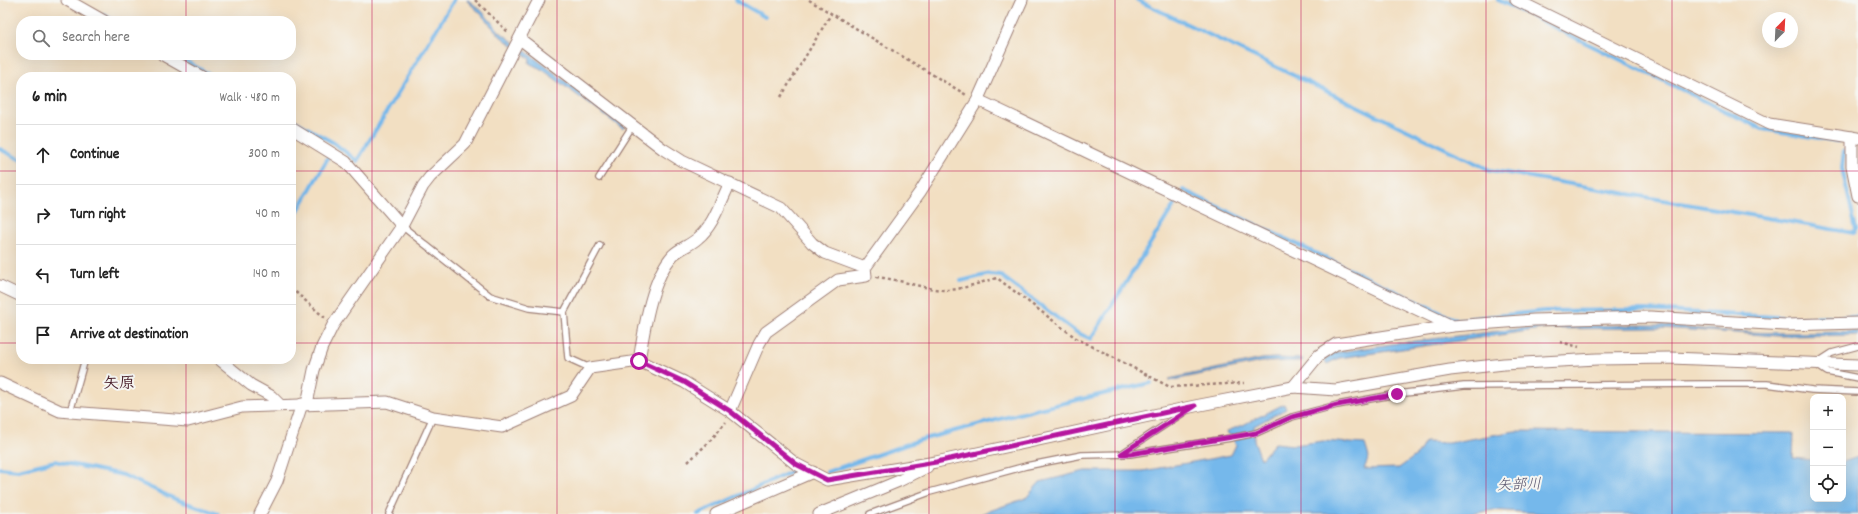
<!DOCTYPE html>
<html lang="en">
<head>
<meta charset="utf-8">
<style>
	:root { --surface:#fff; --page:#f6f6f6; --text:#222; --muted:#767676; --line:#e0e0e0 }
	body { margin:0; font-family:Dekko,"Klee One",sans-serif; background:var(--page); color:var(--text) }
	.controls { position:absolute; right:12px; bottom:12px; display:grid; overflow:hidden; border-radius:8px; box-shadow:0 4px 16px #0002 }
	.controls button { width:36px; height:36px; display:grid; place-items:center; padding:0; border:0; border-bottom:1px solid var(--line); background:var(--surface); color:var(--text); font:20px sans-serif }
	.compass { position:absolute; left:1762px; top:12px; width:36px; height:36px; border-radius:50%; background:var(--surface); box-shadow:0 4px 16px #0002; rotate:24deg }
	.stop { position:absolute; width:12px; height:12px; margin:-9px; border:3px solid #b5179e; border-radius:50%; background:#fff }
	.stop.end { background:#b5179e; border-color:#fff; box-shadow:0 1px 4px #0008 }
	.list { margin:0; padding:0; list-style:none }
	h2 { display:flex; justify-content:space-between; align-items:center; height:52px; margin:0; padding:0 16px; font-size:17px }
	h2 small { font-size:13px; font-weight:400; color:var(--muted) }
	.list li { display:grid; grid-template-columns:26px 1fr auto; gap:12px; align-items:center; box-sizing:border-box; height:60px; padding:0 16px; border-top:1px solid var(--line) }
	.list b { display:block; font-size:15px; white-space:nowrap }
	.list em { font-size:13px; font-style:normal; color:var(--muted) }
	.icon { flex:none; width:22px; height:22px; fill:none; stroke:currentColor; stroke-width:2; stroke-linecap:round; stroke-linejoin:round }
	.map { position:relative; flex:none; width:1858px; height:514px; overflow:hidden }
	.search { position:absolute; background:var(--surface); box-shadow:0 4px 16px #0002; left:16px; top:16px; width:280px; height:44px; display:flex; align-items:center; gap:10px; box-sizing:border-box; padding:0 14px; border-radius:16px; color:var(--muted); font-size:15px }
	.panel { position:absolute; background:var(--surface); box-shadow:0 4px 16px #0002; left:16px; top:72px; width:280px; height:292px; border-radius:16px }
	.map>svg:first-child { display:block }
	.water { fill:#75b8eb; stroke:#606c8b }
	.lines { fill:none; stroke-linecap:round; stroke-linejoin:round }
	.stream { stroke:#75b8eb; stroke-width:4 }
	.service-casing { stroke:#9e7f76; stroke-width:8 }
	.minor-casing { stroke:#9e7f76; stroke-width:13 }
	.path { stroke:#9e7f76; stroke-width:2.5; stroke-dasharray:3 3; stroke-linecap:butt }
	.service { stroke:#fff; stroke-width:5.5 }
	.minor { stroke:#fff; stroke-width:11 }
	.route { stroke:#b5179e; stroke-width:5 }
	.grid { fill:none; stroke:#c2185b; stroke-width:1; stroke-opacity:0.55 }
	.labels { text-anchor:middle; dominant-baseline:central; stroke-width:4; stroke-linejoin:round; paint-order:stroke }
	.water-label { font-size:15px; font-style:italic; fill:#59556e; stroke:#f6f6f2 }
	.quarter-label { font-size:16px; font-weight:bold; fill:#4a1f2b; stroke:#f6f6f2 }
</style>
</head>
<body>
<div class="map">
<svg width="1858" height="514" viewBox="0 0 1858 514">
	<rect width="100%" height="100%" fill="#f6f6f2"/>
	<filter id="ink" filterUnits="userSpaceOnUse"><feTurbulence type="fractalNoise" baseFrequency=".025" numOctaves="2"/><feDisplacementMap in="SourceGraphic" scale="8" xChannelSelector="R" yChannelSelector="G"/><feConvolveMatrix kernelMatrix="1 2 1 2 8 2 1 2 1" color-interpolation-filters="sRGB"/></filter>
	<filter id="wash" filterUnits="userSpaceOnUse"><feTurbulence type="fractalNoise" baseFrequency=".012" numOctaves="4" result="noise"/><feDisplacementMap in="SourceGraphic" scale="16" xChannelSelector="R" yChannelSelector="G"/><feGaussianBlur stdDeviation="0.9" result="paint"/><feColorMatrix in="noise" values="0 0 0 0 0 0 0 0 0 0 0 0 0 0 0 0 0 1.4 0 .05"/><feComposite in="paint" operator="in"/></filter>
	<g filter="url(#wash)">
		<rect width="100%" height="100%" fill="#f2dfc2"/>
		<g class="water">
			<path d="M466,0h2l13,10 19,22 125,94 -2,3 -80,-59 -14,-7 1,-4 -30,-23 -20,-23z"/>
			<path d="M1663,325c64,8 130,10 195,6v4l-79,1 -118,-8 -119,1 -203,29 -12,6 -3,-4 10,-7 64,-10 145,-17z"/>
			<path d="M1275,358l28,1 -1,2 -41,1 -92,19v-2l93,-20z"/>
			<path d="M1284,404l2,5 -32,17v14l7,19 14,-16 19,2 29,-4 42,3 4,13 -5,12 35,-1 19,-14 7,-12 24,1 66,-12 279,2 -1,25 20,2v39h30v-37l15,-5v57h-307l-58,-4 -23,4h-489l45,-16 14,-16 45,-11h58l88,-16 5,-10 -5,-10 -3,-1 -1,-3 16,-6z"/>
		</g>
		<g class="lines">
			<g class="stream">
				<path d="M736,0l29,17"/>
				<path d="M1137,0l353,170 364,63 2,-3 -14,-62 2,-17"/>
				<path d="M1498,0l264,129 76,12"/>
				<path d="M104,15l10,6"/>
				<path d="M175,55l39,22"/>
				<path d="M291,119l43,24 23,18 97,-161"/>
				<path d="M0,149l21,11"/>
				<path d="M1183,190l273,130 89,-9 100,-1 153,8 60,-1"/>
				<path d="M291,223l38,-67"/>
				<path d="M961,281l29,-7 10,1 76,57 15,7 85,-137"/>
				<path d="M0,468l18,2 37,-9 68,14 52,24 43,15"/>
				<path d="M827,472l93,-32 114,-30 117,-27"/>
				<path d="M698,514l95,-43"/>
			</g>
		</g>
	</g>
	<g filter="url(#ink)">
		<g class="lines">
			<defs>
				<g id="service">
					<path d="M599,178l34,-53"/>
					<path d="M402,226l88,70 39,12 35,4 4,46 22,10"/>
					<path d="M564,312l36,-67"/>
					<path d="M1858,346l-26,7 -17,11 12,8 31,6"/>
					<path d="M70,412l15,-53"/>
					<path d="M1121,454l65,-43"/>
					<path d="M389,514l44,-97"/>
					<path d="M870,514l60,-22 96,-26 56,-11 48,-1 101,-16 25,-5 36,-16 45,-12 60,-11 67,-8 241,-2h62l45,6 46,2"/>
				</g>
				<g id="minor">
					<path d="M67,0l37,21"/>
					<path d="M1516,0l253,124 89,14"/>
					<path d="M520,39l143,110 19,12 99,47 31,35 13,10 40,15"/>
					<path d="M163,55l39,22"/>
					<path d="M978,100l474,226"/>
					<path d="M291,128l55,34 56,64"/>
					<path d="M1852,137v29l6,30"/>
					<path d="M0,286l21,10"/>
					<path d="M219,359l32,26 20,11 8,8"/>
					<path d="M639,361c5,-31 12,-82 34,-106 7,-7 18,-10 25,-17 16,-13 23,-38 32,-55"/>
					<path d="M0,383l60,28 10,1 118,9 54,-14 145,-5 46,15 69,10 69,-31 19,-28 49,-7 45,21 46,29 66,53 31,16 109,-18 259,-56 98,-19 43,3 114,-20 54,-6 93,-5 73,-1 188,7"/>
					<path d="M1293,387l26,-32 17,-11 116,-18 82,-6 116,-3 136,8 72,-2"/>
					<path d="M307,404l7,-34 8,-23 11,-22 69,-99 21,-40 7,-9 35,-33 74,-144"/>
					<path d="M730,411l29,-67 7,-12 72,-52 28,-4 -1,-8 55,-76 57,-91 45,-101"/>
					<path d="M260,514l17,-33 25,-77"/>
					<path d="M716,514l97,-42"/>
					<path d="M819,514l80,-33 28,-14"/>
				</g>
			</defs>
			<use href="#service" class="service-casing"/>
			<use href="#minor" class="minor-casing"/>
			<g class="path">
				<path d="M475,0l34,33"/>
				<path d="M809,0l159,96"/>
				<path d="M781,97l50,-83"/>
				<path d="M876,277c23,2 44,11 67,13 17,1 37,-8 54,-12l79,60 94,49 74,-4"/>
				<path d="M291,288l34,30"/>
				<path d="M1560,342l19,5"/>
				<path d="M688,462l21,-20 17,-20"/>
			</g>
			<use href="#service" class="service"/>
			<use href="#minor" class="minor"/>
		</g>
	</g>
	<g class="lines" filter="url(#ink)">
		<path class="route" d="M639,361l45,21 46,29 66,53 31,16 109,-18 259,-56 -74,48h9l126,-21 36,-16 45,-12 60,-11"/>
	</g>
	<path class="grid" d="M186,0v21M372,0v514M557,0v514M743,0v514M929,0v514M1115,0v514M1301,0v514M1486,0v514M1672,0v514M186,55v22M0,171h21M291,171h1567M0,343h21M291,343h1567M186,359v155"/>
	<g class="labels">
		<g class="water-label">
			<text transform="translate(1519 486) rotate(-2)">矢部川</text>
		</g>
		<g class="quarter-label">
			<text x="119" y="384">矢原</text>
		</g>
	</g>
</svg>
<div class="controls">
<button>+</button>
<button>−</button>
<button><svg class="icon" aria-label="locate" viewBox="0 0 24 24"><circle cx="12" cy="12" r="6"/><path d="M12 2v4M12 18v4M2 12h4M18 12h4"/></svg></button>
</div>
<svg class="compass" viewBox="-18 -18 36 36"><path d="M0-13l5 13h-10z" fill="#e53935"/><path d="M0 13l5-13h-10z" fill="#767676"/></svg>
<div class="stop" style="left:639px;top:361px"></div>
<div class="stop end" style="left:1397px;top:394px"></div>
<div class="search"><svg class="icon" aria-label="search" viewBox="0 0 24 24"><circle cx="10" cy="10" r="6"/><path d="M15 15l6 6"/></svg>Search here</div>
<section class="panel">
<h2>6 min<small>Walk · 480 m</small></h2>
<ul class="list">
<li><svg class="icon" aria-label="ahead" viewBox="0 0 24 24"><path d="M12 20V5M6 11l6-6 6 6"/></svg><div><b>Continue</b></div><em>300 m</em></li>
<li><svg class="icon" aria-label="right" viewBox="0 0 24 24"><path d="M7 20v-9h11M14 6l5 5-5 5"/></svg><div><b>Turn right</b></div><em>40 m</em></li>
<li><svg class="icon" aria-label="left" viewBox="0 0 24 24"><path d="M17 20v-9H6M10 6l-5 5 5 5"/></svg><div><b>Turn left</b></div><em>140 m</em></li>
<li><svg class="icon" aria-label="arrive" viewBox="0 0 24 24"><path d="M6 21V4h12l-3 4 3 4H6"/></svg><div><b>Arrive at destination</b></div></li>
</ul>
</section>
</div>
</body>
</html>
